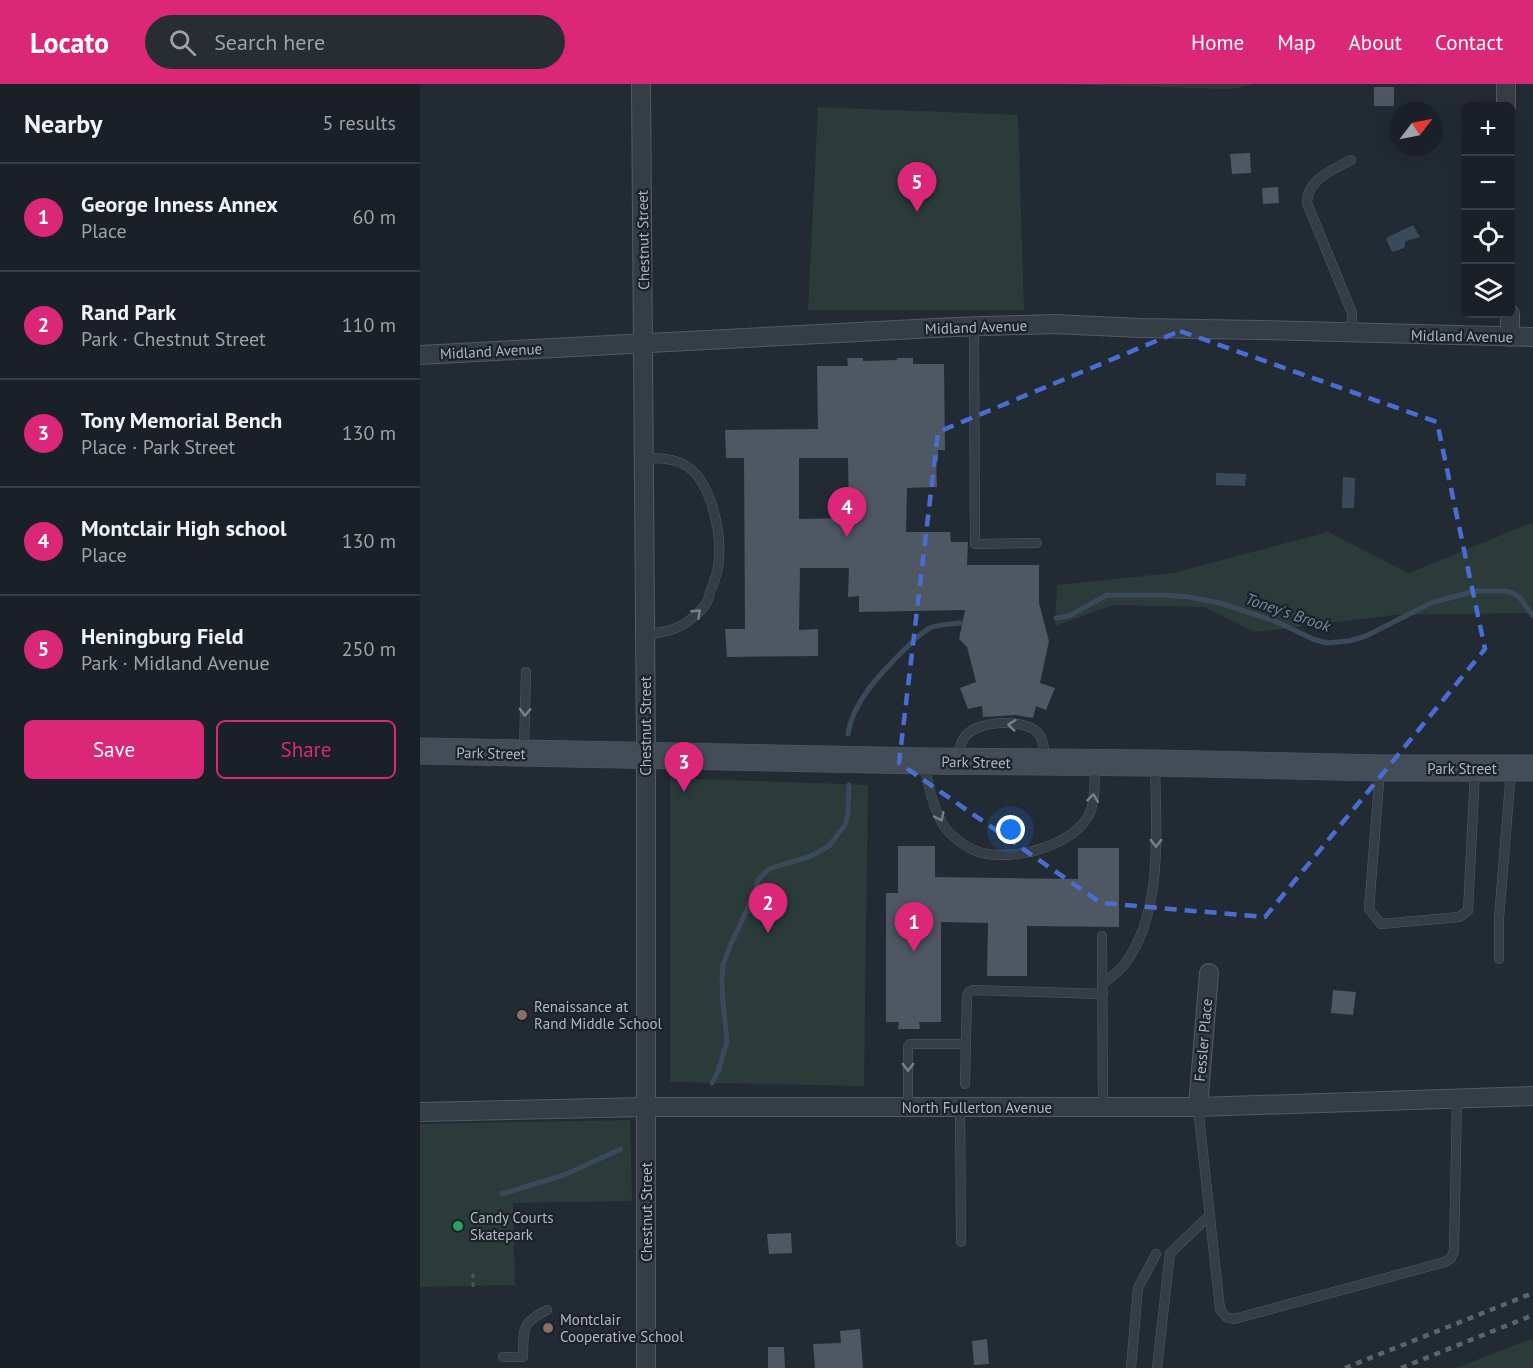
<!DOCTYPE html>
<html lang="en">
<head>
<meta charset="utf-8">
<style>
	:root { --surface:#1a2027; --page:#272d33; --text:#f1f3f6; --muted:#9fa3a7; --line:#383e44; --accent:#db2777 }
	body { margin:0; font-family:"PT Sans",sans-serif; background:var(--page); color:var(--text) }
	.controls { position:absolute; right:18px; top:18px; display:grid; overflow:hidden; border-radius:9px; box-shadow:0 6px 24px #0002 }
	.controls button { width:54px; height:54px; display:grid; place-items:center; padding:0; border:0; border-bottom:2px solid var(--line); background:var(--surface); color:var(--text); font:30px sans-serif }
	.compass { position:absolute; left:969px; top:18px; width:54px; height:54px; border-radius:50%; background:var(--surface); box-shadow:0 6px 24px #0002; rotate:58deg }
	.you { position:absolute; left:591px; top:746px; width:21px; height:21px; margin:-15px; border:4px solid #fff; border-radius:50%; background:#1a73e8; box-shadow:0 0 0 9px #1a73e833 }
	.badge { display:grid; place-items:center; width:39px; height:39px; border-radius:50%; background:var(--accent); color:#fff; font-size:20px; font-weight:700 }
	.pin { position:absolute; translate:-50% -50px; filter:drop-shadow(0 2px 3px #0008) }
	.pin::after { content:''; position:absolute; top:32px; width:21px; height:18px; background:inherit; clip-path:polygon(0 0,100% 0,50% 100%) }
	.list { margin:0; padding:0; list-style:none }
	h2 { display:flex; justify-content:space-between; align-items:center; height:78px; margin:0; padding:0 24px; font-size:26px }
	h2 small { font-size:20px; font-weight:400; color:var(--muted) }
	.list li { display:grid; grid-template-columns:39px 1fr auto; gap:18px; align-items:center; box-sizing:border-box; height:108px; padding:0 24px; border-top:2px solid var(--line) }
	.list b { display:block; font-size:22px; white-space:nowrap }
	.list p { margin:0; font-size:20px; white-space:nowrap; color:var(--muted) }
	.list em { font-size:20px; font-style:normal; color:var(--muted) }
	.actions { display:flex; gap:12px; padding:18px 24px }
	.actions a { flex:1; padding:14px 0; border:2px solid var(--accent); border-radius:9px; text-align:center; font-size:21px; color:var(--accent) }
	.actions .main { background:var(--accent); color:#fff }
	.icon { flex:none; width:33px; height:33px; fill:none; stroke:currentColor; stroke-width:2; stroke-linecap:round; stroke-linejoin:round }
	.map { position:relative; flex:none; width:1113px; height:1284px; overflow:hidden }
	header { display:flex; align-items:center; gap:36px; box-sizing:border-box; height:84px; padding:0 30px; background:var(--accent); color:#fff }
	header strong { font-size:28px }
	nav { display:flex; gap:33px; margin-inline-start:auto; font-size:21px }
	.search { width:420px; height:54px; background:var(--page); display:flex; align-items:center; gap:15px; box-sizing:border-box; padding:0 21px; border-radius:33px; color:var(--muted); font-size:22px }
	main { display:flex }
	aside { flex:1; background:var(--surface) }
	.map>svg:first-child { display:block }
	.green { fill:#2a3b3a }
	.water { fill:#3a4a5b }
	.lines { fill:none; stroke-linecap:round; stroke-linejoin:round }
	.stream { stroke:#3a4a5b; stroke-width:5 }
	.building { fill:#4e5762; fill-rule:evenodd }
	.lane-casing { stroke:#535a62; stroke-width:10 }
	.street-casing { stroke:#535a62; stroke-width:20 }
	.secondary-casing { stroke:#535a62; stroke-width:27 }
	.path { stroke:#485859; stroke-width:3; stroke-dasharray:4.5 4.5; stroke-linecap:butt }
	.lane { stroke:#353d45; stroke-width:9 }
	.street { stroke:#353d45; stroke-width:18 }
	.secondary { stroke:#444c57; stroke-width:26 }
	.rail { stroke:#5c646e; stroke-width:4.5; stroke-dasharray:6 6; stroke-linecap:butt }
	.oneway { stroke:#798089 }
	.marked { fill:none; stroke:#496ed1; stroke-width:4.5; stroke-dasharray:12 8; stroke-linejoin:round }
	.education-dot { fill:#8d6e63; stroke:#1b2229; stroke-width:2 }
	.leisure-dot { fill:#2e9e5b; stroke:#1b2229; stroke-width:2 }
	.labels { text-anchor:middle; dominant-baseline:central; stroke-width:4.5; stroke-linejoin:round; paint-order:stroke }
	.street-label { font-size:15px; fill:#b0b7c1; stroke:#1b2229 }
	.poi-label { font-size:15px; fill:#b0b7c1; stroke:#1b2229; text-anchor:start }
	.water-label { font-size:16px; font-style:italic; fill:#748aa1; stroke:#1b2229 }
</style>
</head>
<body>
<header>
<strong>Locato</strong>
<div class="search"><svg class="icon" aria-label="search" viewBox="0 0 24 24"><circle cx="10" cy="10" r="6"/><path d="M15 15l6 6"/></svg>Search here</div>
<nav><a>Home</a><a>Map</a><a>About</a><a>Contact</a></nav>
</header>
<main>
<aside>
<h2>Nearby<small>5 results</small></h2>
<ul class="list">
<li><span class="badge">1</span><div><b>George Inness Annex</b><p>Place</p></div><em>60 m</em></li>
<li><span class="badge">2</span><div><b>Rand Park</b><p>Park · Chestnut Street</p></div><em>110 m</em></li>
<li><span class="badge">3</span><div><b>Tony Memorial Bench</b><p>Place · Park Street</p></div><em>130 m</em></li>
<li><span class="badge">4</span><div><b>Montclair High school</b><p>Place</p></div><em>130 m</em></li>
<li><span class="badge">5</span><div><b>Heningburg Field</b><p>Park · Midland Avenue</p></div><em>250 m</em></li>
</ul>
<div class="actions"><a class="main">Save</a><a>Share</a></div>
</aside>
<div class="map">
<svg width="1113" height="1284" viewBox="0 0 1113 1284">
	<rect width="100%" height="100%" fill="#222b34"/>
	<g class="green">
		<path d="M632,0h202l-23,5z"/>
		<path d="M398,23l200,8 6,195h-216z"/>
		<path d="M1113,438v91l-139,2 -139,17 -50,-25 -92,-2 -58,21 2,-41 116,-12 155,-41 81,41z"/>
		<path d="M250,694l198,7 -4,301 -194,-4z"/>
		<path d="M210,1036l2,81 -119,2 2,82 -95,2v-163z"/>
		<path d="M1113,1254v30h-77z"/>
	</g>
	<g class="water">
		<path d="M993,141l7,12 -14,4 -2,7 -12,4 -6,-14z"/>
		<path d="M796,389l30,1 -1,12 -29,-1z"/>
		<path d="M923,393l12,1 -1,30h-12z"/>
	</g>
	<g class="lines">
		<g class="stream">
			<path d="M636,534l13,-2 38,-21h58l24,2 31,6 55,18 38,18 13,4 23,-2 17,-5 65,-33 44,-12h29l9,2 7,5 13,18"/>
			<path d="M428,650c5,-33 33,-61 56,-84 8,-8 17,-18 28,-23 9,-3 19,-3 28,-4"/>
			<path d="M292,999l7,-14 8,-28 -4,-39 -1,-20 1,-17 7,-19 25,-53 3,-13 11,-11 12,-4 28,-8 20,-11 16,-21 3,-10 1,-30"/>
			<path d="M82,1110l62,-19 57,-26"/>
		</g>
	</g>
	<g class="building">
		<rect x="954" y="3" width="20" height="19"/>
		<path d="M830,69l1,20 -19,1 -2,-20z"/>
		<path d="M858,103l1,16 -16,1 -1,-16z"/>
		<path d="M427,274h16v3l33,-1 2,-2h15v6h31l1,86h-7v11h-2l1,26 -30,1 -1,44h44l1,10h17l-1,23h72v38l10,38 -9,42 15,5 -9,22 -10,-4 -3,12 -17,-3 -33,2 -1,-11 -14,3 -8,-21 16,-6 -9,-35 -8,-8 6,-29 -106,2v-16l-11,1 1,-29h-49l-1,62 19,-1v27l-91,1 -2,-28h20l-1,-171h-18l-1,-28 93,-1 -1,-63h31zM379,374h49l1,60 -50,1z"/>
		<path d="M478,762h37v31l143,2v-31h41v79l-92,-1v50h-40l1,-53 -47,-1v100h-22l1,7h-22l1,-7h-13v-129h12z"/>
		<path d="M913,906l23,2 -3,23 -22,-2z"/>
		<path d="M371,1149l1,20 -23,1 -2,-20z"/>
		<path d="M440,1245l3,39h-48l-2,-24 28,-1 -1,-12z"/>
		<path d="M567,1255l2,25 -15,1 -2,-24z"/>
		<path d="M348,1263h16l1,21h-17z"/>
	</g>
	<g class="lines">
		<defs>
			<g id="lane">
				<path d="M931,76c-17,8 -45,21 -44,43l45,110v20"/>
				<path d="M554,242l1,218 62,-1"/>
				<path d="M224,374c15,0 31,0 44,9 23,16 33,64 31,90 0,13 -4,24 -9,35 -1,5 -2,10 -5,13 -6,9 -19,19 -29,23 -9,4 -21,5 -31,7"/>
				<path d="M104,666l2,-78"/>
				<path d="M539,677c0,-9 0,-16 5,-23 11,-18 60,-20 74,-5 6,7 6,18 7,27"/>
				<path d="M505,679c2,20 7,40 16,58 6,13 25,27 38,31 17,6 48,2 64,-4 15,-5 32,-14 42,-27 12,-15 9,-39 10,-58"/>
				<path d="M960,686l-11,139 12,15 78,-7 9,-6 7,-140"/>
				<path d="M682,852l1,170"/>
				<path d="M1079,875v-41l12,-147"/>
				<path d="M683,900c7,-6 15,-12 21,-19 40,-52 32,-137 31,-199"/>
				<path d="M545,1000l2,-88 2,-4 4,-2 130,4"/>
				<path d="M488,1023v-60l2,-3h55"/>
				<path d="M540,1023l1,135"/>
				<path d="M778,1023l22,202 6,8 8,2 211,-57 6,-4 3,-7 3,-152"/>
				<path d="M83,1273h20c1,-27 -3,-34 24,-47"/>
				<path d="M711,1284l7,-80 18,-34"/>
				<path d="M737,1284l13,-115 40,-38"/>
			</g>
			<g id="street">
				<path d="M221,0l5,671v613"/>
				<path d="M1086,0v22"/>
				<path d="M1090,230v23"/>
				<path d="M0,271l534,-28 100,-3 86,4 121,2 272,7"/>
				<path d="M778,1023l11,-134"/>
				<path d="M0,1028l227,-5h551l335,-11"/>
			</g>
			<path id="secondary" d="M0,667l505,10 230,2 225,5h153"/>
		</defs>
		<use href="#lane" class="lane-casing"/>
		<use href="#street" class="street-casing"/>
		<use href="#secondary" class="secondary-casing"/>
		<path class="path" d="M53,1203v-18"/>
		<use href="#lane" class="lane"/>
		<use href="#street" class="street"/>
		<use href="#secondary" class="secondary"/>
		<g class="rail">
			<path d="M925,1284l188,-75"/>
			<path d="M981,1284l132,-53"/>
		</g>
	</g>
	<defs><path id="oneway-chevron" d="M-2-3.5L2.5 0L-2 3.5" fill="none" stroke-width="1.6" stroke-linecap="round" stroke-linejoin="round" transform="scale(1.5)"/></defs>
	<g class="oneway">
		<use href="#oneway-chevron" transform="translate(277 529) rotate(-43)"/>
		<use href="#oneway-chevron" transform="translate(105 628) rotate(92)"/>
		<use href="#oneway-chevron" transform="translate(592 641) rotate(-174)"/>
		<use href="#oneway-chevron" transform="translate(673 714) rotate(-83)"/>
		<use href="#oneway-chevron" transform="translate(520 733) rotate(65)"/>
		<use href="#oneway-chevron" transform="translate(736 759) rotate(90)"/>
		<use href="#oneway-chevron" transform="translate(488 983) rotate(90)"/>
	</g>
	<path class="marked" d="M760,247l257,91 48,227 -220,268 -164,-14 -202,-140 39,-331z"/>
	<g class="education-dot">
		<circle cx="102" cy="931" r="6"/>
		<circle cx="128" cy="1244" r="6"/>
	</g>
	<circle class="leisure-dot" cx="38" cy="1142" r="6"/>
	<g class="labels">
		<g class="street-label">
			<text transform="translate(223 156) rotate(-91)">Chestnut Street</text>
			<text transform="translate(556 243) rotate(-2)">Midland Avenue</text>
			<text transform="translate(1042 252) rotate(1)">Midland Avenue</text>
			<text transform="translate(71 267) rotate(-3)">Midland Avenue</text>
			<text transform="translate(225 642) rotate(-90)">Chestnut Street</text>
			<text transform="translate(71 669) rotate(1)">Park Street</text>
			<text transform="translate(556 678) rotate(1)">Park Street</text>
			<text x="1042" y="684">Park Street</text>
			<text transform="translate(783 956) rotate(-85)">Fessler Place</text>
			<text x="557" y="1023">North Fullerton Avenue</text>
			<text transform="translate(226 1128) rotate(-90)">Chestnut Street</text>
		</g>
		<g class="poi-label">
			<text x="114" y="922">Renaissance at<tspan x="114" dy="17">Rand Middle School</tspan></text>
			<text x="50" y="1133">Candy Courts<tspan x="50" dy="17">Skatepark</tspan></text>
			<text x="140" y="1235">Montclair<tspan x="140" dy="17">Cooperative School</tspan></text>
		</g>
		<g class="water-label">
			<text transform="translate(868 528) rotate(19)">Toney's Brook</text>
		</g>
	</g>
</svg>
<div class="controls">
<button>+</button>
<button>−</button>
<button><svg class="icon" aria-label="locate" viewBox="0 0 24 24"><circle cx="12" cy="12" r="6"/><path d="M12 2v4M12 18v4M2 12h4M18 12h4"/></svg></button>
<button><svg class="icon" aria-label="layers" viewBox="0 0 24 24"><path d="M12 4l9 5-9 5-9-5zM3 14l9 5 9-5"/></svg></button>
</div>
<svg class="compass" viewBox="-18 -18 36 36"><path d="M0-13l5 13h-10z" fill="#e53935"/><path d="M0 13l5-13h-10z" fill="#9fa3a7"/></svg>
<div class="you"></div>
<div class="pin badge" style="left:494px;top:868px">1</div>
<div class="pin badge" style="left:348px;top:849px">2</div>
<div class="pin badge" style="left:264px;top:708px">3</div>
<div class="pin badge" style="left:427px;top:453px">4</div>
<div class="pin badge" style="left:497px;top:128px">5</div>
</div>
</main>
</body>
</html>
